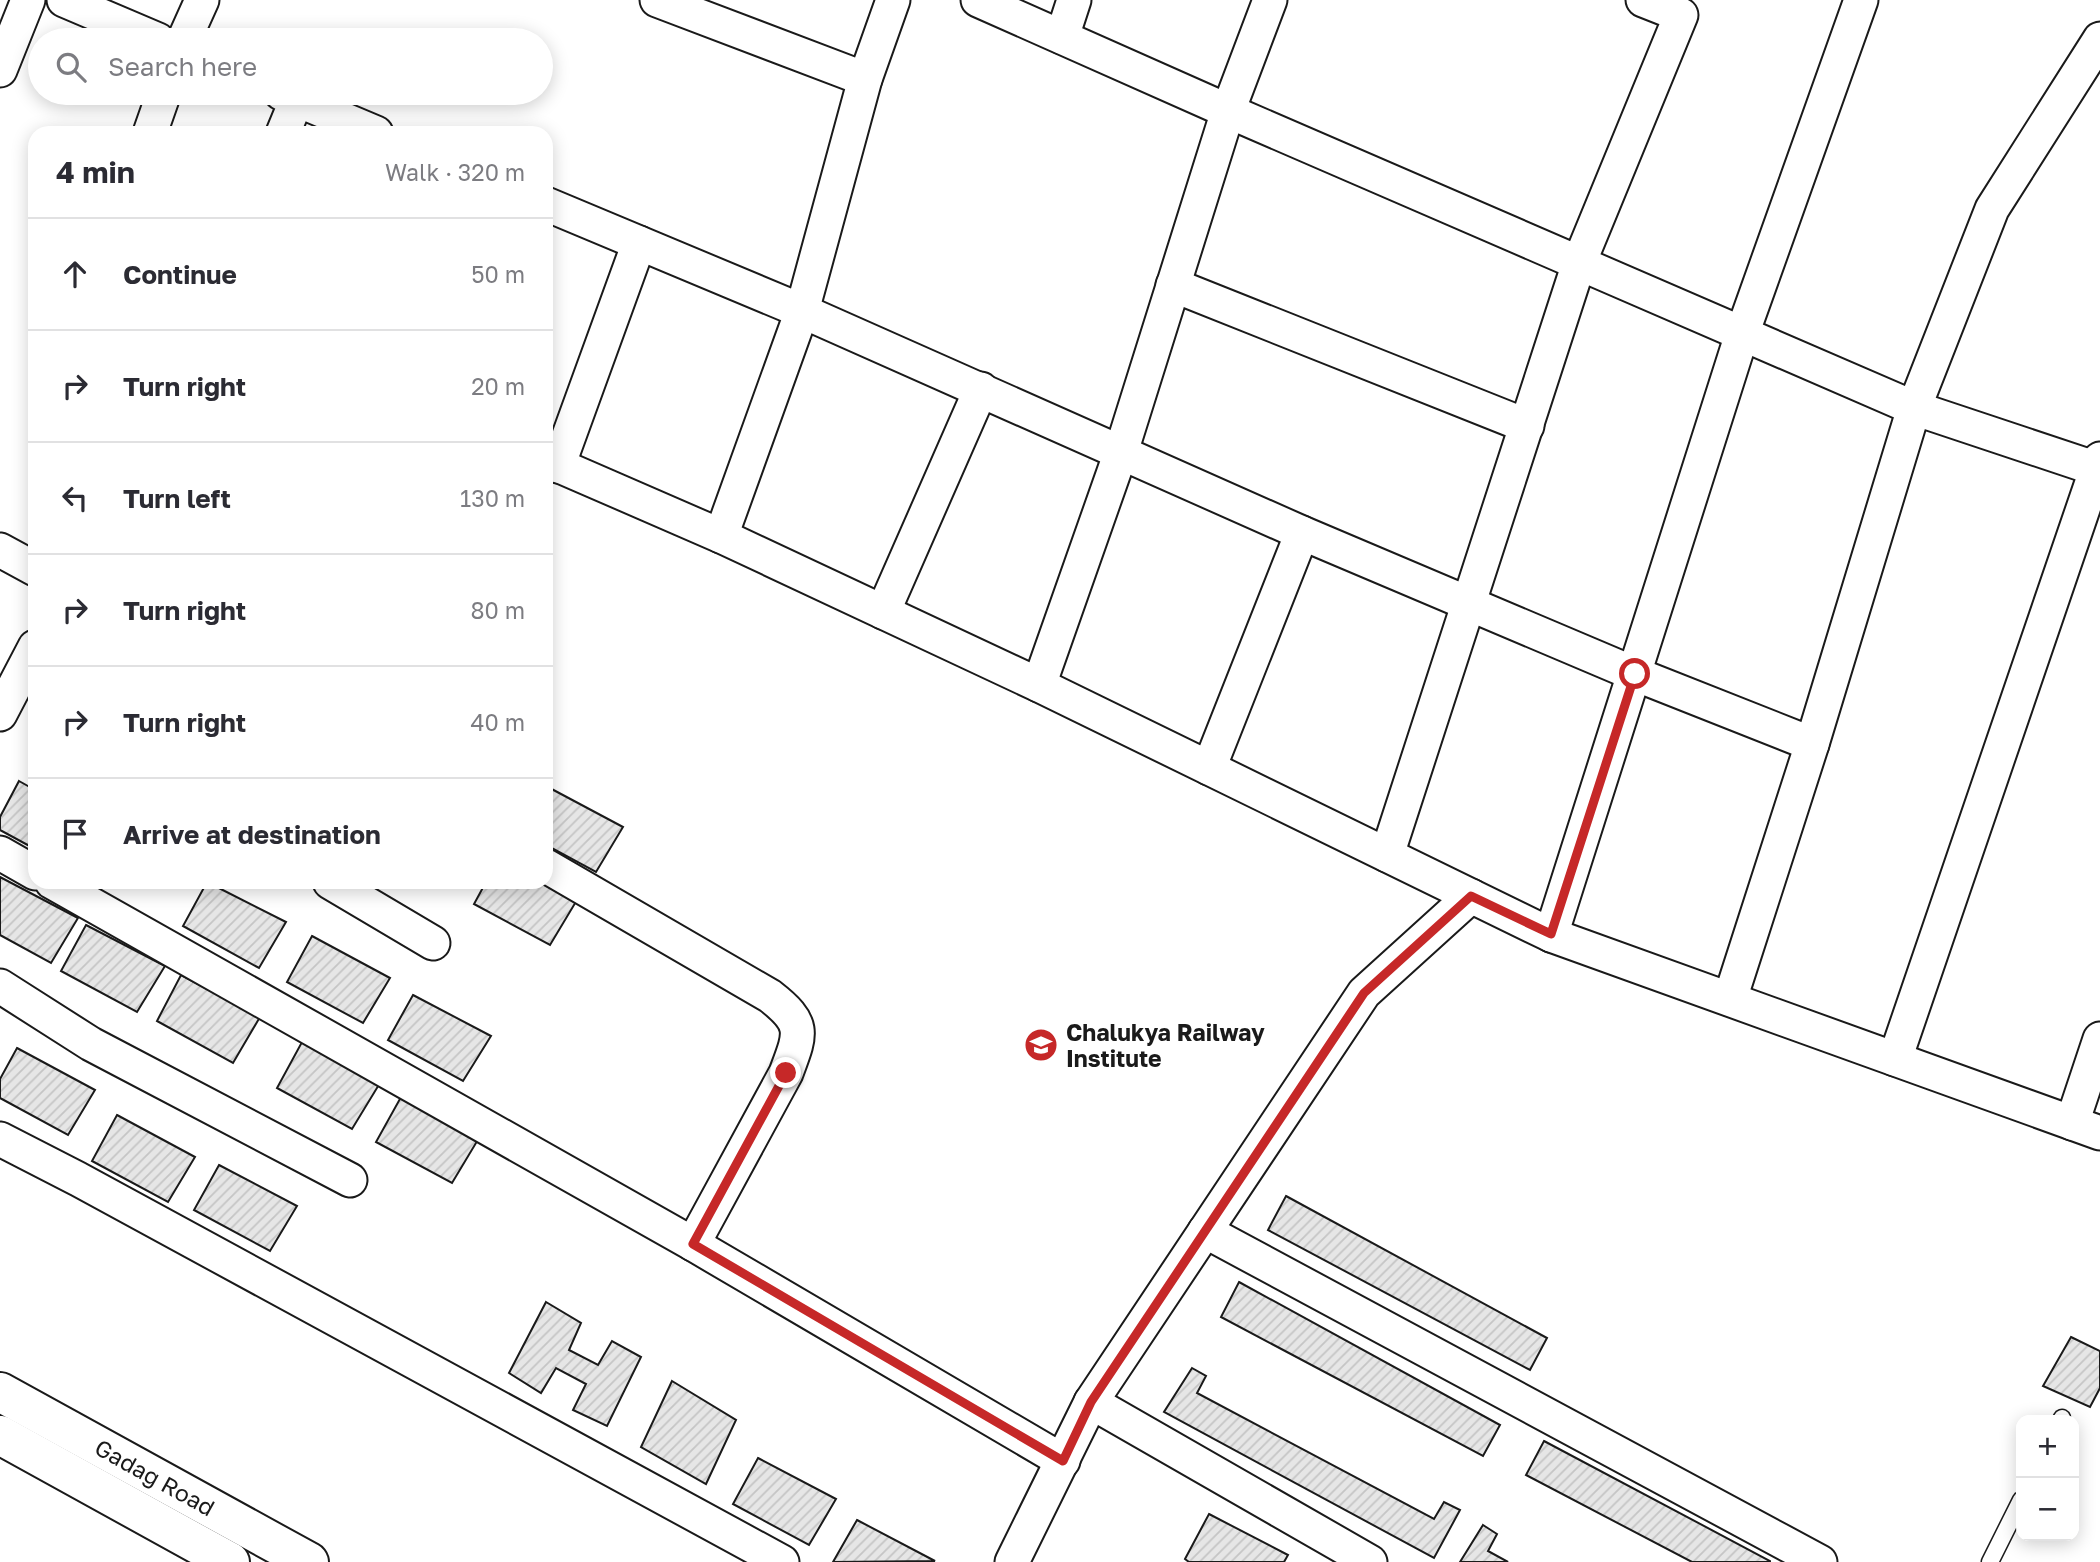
<!DOCTYPE html>
<html lang="en">
<head>
<meta charset="utf-8">
<style>
	:root { --surface:#fff; --page:#f7f7f7; --text:#2b2b33; --muted:#7c7c81; --line:#e1e1e2 }
	body { margin:0; font-family:"Golos Text",sans-serif; background:var(--page); color:var(--text) }
	.controls { position:absolute; right:21px; bottom:21px; display:grid; overflow:hidden; border-radius:14px; box-shadow:0 4px 18px #0003 }
	.controls button { width:63px; height:63px; display:grid; place-items:center; padding:0; border:0; border-bottom:2px solid var(--line); background:var(--surface); color:var(--text); font:35px sans-serif }
	.stop { position:absolute; width:21px; height:21px; margin:-16px; border:5px solid #c62828; border-radius:50%; background:#fff }
	.stop.end { background:#c62828; border-color:#fff; box-shadow:0 2px 7px #0008 }
	.list { margin:0; padding:0; list-style:none }
	h2 { display:flex; justify-content:space-between; align-items:center; height:91px; margin:0; padding:0 28px; font-size:30px }
	h2 small { font-size:23px; font-weight:400; color:var(--muted) }
	.list li { display:grid; grid-template-columns:46px 1fr auto; gap:21px; align-items:center; box-sizing:border-box; height:112px; padding:0 28px; border-top:2px solid var(--line) }
	.list b { display:block; font-size:26px; white-space:nowrap }
	.list em { font-size:23px; font-style:normal; color:var(--muted) }
	.icon { flex:none; width:38px; height:38px; fill:none; stroke:currentColor; stroke-width:2; stroke-linecap:round; stroke-linejoin:round }
	.map { position:relative; flex:none; width:2100px; height:1562px; overflow:hidden }
	.search { position:absolute; background:var(--surface); box-shadow:0 4px 18px #0003; left:28px; top:28px; width:525px; height:77px; display:flex; align-items:center; gap:18px; box-sizing:border-box; padding:0 24px; border-radius:38px; color:var(--muted); font-size:26px }
	.panel { position:absolute; background:var(--surface); box-shadow:0 4px 18px #0003; left:28px; top:126px; width:525px; height:763px; border-radius:21px }
	.map>svg:first-child { display:block }
	.building { fill:url(#building-hatch); stroke:#1a1a1a; stroke-width:2 }
	.lines { fill:none; stroke-linecap:round; stroke-linejoin:round }
	.lane-casing { stroke:#1a1a1a; stroke-width:19 }
	.street-casing { stroke:#1a1a1a; stroke-width:37 }
	.highway-casing { stroke:#1a1a1a; stroke-width:42 }
	.lane { stroke:#fff; stroke-width:16 }
	.street { stroke:#fff; stroke-width:33 }
	.highway { stroke:#fff; stroke-width:38 }
	.route { stroke:#c62828; stroke-width:9 }
	.labels { text-anchor:middle; dominant-baseline:central; stroke-width:5; stroke-linejoin:round; paint-order:stroke }
	.poi-label { font-size:23px; font-weight:bold; fill:#1a1a1a; stroke:#fff; text-anchor:start }
	.street-label { font-size:23px; fill:#1a1a1a; stroke:#fff }
</style>
</head>
<body>
<div class="map">
<svg width="2100" height="1562" viewBox="0 0 2100 1562">
	<defs>
		<pattern id="building-hatch" width="6" height="6" patternUnits="userSpaceOnUse" patternTransform="scale(1.75)"><rect width="6" height="6" fill="#e6e6e6"/><path d="M-1 1l2-2M0 6l6-6M5 7l2-2" fill="none" stroke="#c5c5c5"/></pattern>
	</defs>
	<rect width="100%" height="100%" fill="#fff"/>
	<g class="building">
		<path d="M19,781l16,9v59l-35,-19v-13z"/>
		<path d="M546,786l77,41 -27,45 -50,-27z"/>
		<path d="M0,877l78,41 -27,45 -51,-28z"/>
		<path d="M207,882l79,40 -27,46 -76,-42z"/>
		<path d="M486,882h58l33,18 -27,45 -76,-41z"/>
		<path d="M86,925l79,41 -28,46 -76,-41z"/>
		<path d="M312,936l78,42 -27,45 -76,-41z"/>
		<path d="M181,975l79,42 -27,46 -76,-42z"/>
		<path d="M413,995l78,41 -28,45 -75,-41z"/>
		<path d="M302,1042l78,41 -28,46 -75,-41z"/>
		<path d="M17,1048l78,42 -27,45 -68,-37v-19z"/>
		<path d="M401,1097l78,41 -27,45 -76,-41z"/>
		<path d="M117,1115l78,42 -27,45 -76,-41z"/>
		<path d="M219,1165l78,41 -27,45 -76,-41z"/>
		<path d="M1286,1196l261,142 -17,32 -262,-140z"/>
		<path d="M1239,1282l261,143 -17,31 -262,-139z"/>
		<path d="M546,1302l35,21 -12,27 29,15 14,-24 29,16 -34,69 -34,-16 13,-26 -30,-16 -15,25 -32,-20z"/>
		<path d="M2071,1337l29,14v37l-10,19 -47,-21z"/>
		<path d="M1192,1368l14,8 -9,17 237,126 10,-17 16,8 -26,48 -270,-146z"/>
		<path d="M672,1381l64,39 -30,64 -65,-37z"/>
		<path d="M1544,1441l226,120v1h-78l-166,-87z"/>
		<path d="M758,1458l78,41 -27,46 -76,-41z"/>
		<path d="M1209,1514l79,41 -4,7h-95l-4,-3z"/>
		<path d="M857,1520l78,41 -102,1z"/>
		<path d="M1483,1525l14,9 -9,17 20,11h-48z"/>
	</g>
	<g class="lines">
		<defs>
			<g id="lane">
				<path d="M2061,1420l1,-2"/>
				<path d="M1990,1562l31,-62"/>
			</g>
			<g id="street">
				<path d="M64,0l94,40"/>
				<path d="M657,0l208,79"/>
				<path d="M978,0l250,111 686,297 186,62"/>
				<path d="M1062,37l12,-37"/>
				<path d="M184,40l18,-40"/>
				<path d="M0,70l28,-70"/>
				<path d="M281,93l95,40"/>
				<path d="M150,133l14,-40"/>
				<path d="M283,133l14,-34"/>
				<path d="M546,204l256,107 500,222 333,141 177,70"/>
				<path d="M1173,285l354,141"/>
				<path d="M546,460l175,76 318,149 512,250 549,198"/>
				<path d="M558,466l81,-223"/>
				<path d="M721,536l81,-225 63,-232 28,-79"/>
				<path d="M0,550l35,19"/>
				<path d="M883,612l98,-223"/>
				<path d="M1039,685l82,-233 107,-341 42,-111"/>
				<path d="M0,714l35,-67"/>
				<path d="M1209,768l93,-235"/>
				<path d="M0,853l35,20"/>
				<path d="M1387,855l192,-592 102,-248 -38,-15"/>
				<path d="M546,866l224,130c36,28 31,37 16,77l-93,171"/>
				<path d="M52,882l641,362 370,217"/>
				<path d="M330,882l103,61"/>
				<path d="M1551,935l191,-601 119,-334"/>
				<path d="M0,986l91,58 259,136"/>
				<path d="M1730,999l82,-255 102,-336 78,-199 108,-170"/>
				<path d="M1895,1059l205,-600"/>
				<path d="M2072,1123l28,-84"/>
				<path d="M0,1139l78,40 704,383"/>
				<path d="M1205,1231l615,331"/>
				<path d="M1091,1402l279,160"/>
				<path d="M1012,1562l79,-160 273,-409 107,-97"/>
			</g>
			<g id="highway">
				<path d="M0,1392l309,170"/>
				<path d="M0,1435l230,127"/>
			</g>
		</defs>
		<use href="#lane" class="lane-casing"/>
		<use href="#street" class="street-casing"/>
		<use href="#highway" class="highway-casing"/>
		<use href="#lane" class="lane"/>
		<use href="#street" class="street"/>
		<use href="#highway" class="highway"/>
	</g>
	<g class="lines">
		<path class="route" d="M786,1073l-93,171 370,217 28,-59 273,-409 107,-97 80,38 84,-260"/>
	</g>
	<defs>
		<symbol id="university-disc" viewBox="-11 -11 22 22"><circle r="9.5" fill="#c62828" stroke="#fff"/><path d="M0-5L7-2L0 1L-7-2ZM-4 1L0 2.5L4 1V4Q0 6-4 4Z" fill="#fff"/></symbol>
	</defs>
	<g fill-rule="evenodd">
		<use href="#university-disc" x="1022" y="1026" width="38" height="38"/>
	</g>
	<g class="labels">
		<g class="poi-label">
			<text x="1066" y="1032">Chalukya Railway<tspan x="1066" dy="26">Institute</tspan></text>
		</g>
		<g class="street-label">
			<text transform="translate(155 1477) rotate(29)">Gadag Road</text>
		</g>
	</g>
</svg>
<div class="controls">
<button>+</button>
<button>−</button>
</div>
<div class="stop" style="left:1635px;top:674px"></div>
<div class="stop end" style="left:786px;top:1073px"></div>
<div class="search"><svg class="icon" aria-label="search" viewBox="0 0 24 24"><circle cx="10" cy="10" r="6"/><path d="M15 15l6 6"/></svg>Search here</div>
<section class="panel">
<h2>4 min<small>Walk · 320 m</small></h2>
<ul class="list">
<li><svg class="icon" aria-label="ahead" viewBox="0 0 24 24"><path d="M12 20V5M6 11l6-6 6 6"/></svg><div><b>Continue</b></div><em>50 m</em></li>
<li><svg class="icon" aria-label="right" viewBox="0 0 24 24"><path d="M7 20v-9h11M14 6l5 5-5 5"/></svg><div><b>Turn right</b></div><em>20 m</em></li>
<li><svg class="icon" aria-label="left" viewBox="0 0 24 24"><path d="M17 20v-9H6M10 6l-5 5 5 5"/></svg><div><b>Turn left</b></div><em>130 m</em></li>
<li><svg class="icon" aria-label="right" viewBox="0 0 24 24"><path d="M7 20v-9h11M14 6l5 5-5 5"/></svg><div><b>Turn right</b></div><em>80 m</em></li>
<li><svg class="icon" aria-label="right" viewBox="0 0 24 24"><path d="M7 20v-9h11M14 6l5 5-5 5"/></svg><div><b>Turn right</b></div><em>40 m</em></li>
<li><svg class="icon" aria-label="arrive" viewBox="0 0 24 24"><path d="M6 21V4h12l-3 4 3 4H6"/></svg><div><b>Arrive at destination</b></div></li>
</ul>
</section>
</div>
</body>
</html>
